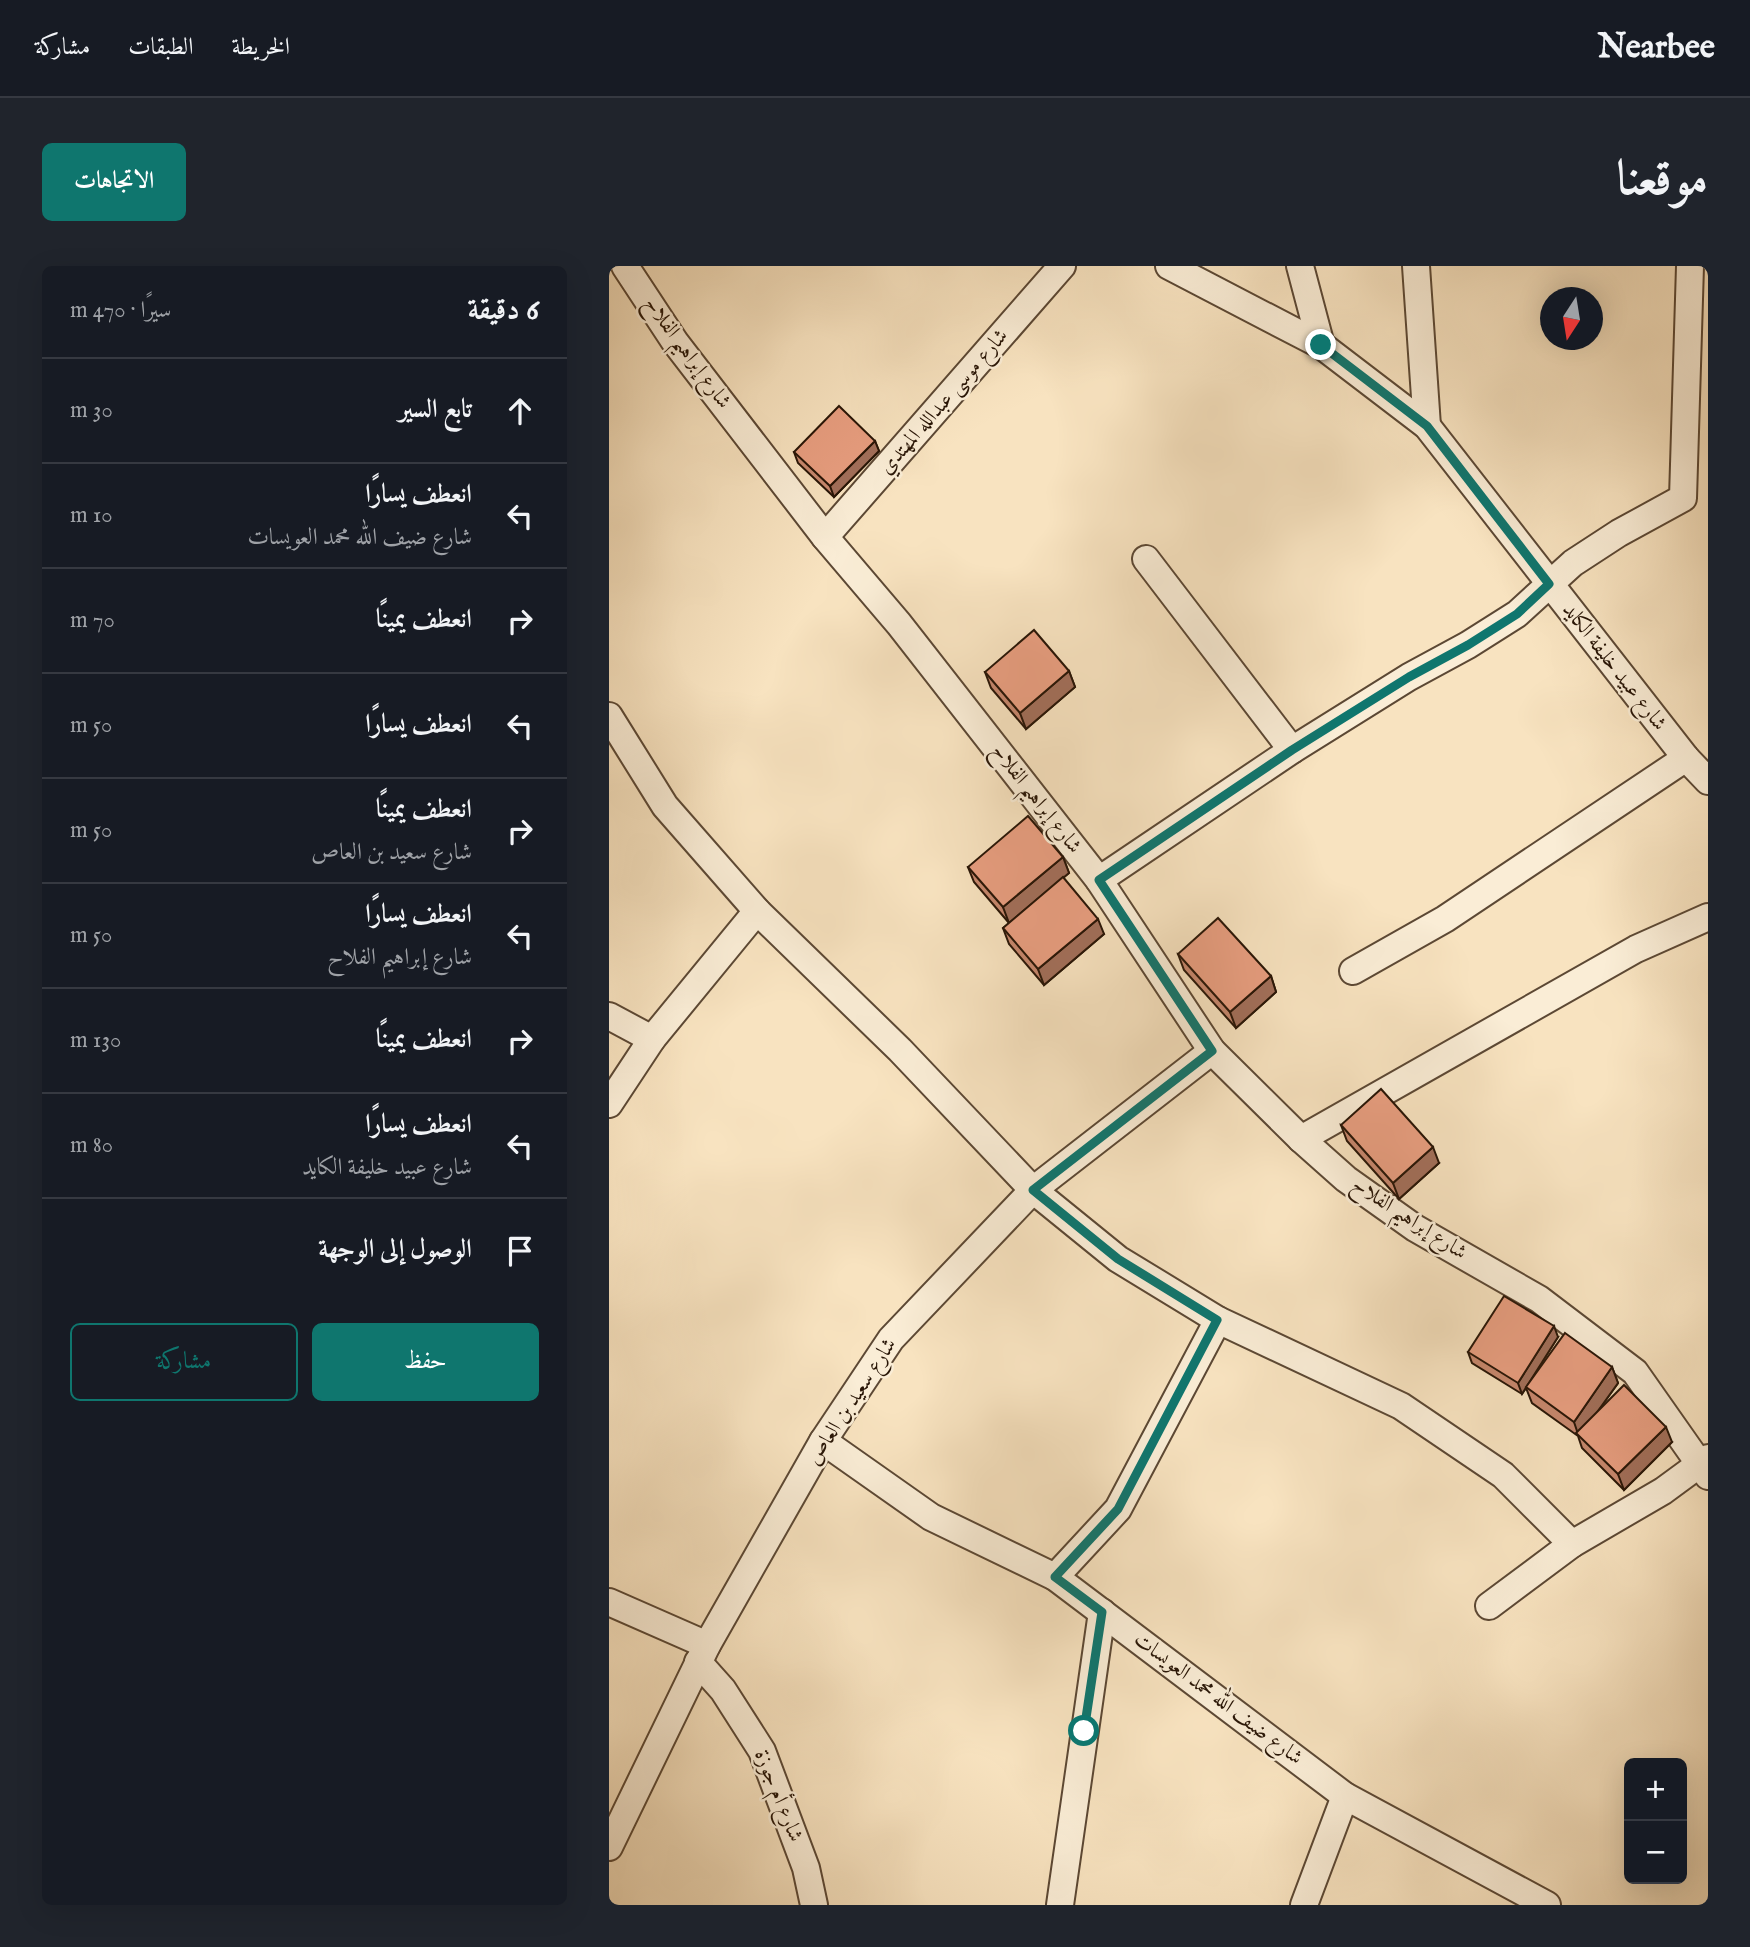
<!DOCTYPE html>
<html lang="ar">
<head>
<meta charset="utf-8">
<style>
	:root { --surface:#171b24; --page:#20242c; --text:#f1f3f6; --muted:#9ea1a6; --line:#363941; --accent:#0f766e }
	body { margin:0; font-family:"IM FELL English",Amiri,serif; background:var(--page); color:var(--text); direction:rtl }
	.controls { position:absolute; right:21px; bottom:21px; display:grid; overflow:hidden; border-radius:10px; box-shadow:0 7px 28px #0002 }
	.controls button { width:63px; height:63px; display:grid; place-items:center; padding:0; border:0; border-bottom:2px solid var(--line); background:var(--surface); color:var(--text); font:35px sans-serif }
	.compass { position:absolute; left:931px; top:21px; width:63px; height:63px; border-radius:50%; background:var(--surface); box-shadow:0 7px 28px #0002; rotate:192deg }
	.stop { position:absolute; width:21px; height:21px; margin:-16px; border:5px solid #0f766e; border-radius:50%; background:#fff }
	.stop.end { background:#0f766e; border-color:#fff; box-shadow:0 2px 7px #0008 }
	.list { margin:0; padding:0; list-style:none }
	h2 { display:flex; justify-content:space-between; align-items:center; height:91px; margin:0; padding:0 28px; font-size:30px }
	h2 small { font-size:23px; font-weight:400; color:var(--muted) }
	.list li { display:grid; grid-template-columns:46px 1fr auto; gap:21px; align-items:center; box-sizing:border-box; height:105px; padding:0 28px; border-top:2px solid var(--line) }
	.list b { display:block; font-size:26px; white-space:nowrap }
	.list p { margin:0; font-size:23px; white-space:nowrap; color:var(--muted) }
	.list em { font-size:23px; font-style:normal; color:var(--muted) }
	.actions { display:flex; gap:14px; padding:21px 28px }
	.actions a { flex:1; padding:16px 0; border:2px solid var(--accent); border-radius:10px; text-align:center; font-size:24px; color:var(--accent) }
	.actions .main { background:var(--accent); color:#fff }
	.icon { flex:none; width:38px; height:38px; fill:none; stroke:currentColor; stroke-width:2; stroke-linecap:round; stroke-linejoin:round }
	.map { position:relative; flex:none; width:1099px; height:1639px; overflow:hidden; direction:ltr; border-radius:10px }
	header { display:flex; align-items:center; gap:42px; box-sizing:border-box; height:98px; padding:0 35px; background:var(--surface); border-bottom:2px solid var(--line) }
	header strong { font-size:33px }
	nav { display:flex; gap:38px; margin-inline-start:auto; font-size:24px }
	.intro { display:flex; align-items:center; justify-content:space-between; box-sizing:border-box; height:168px; padding:0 42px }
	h1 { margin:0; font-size:49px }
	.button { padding:18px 32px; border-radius:10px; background:var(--accent); color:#fff; font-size:24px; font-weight:700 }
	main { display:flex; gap:42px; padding:0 42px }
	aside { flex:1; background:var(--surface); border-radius:10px; box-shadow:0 7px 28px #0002 }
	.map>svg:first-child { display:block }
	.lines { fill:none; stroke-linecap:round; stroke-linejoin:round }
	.minor-casing { stroke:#5c4834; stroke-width:30 }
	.minor { stroke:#faedd6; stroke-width:26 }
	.wall { fill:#c8886e; stroke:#281506; stroke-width:2 }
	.shaded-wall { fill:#a26f5a; stroke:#281506; stroke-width:2 }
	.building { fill:#e89e80; stroke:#281506; stroke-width:2 }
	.route { stroke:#0f766e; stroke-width:9 }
	.labels { text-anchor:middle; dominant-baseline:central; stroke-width:5; stroke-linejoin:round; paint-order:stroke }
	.street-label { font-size:21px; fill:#281506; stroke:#faedd6 }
</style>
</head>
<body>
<header>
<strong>Nearbee</strong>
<nav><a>الخريطة</a><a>الطبقات</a><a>مشاركة</a></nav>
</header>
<div class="intro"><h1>موقعنا</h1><a class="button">الاتجاهات</a></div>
<main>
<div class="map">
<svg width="1099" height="1639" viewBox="0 0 1099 1639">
	<rect width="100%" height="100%" fill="#f8e3c0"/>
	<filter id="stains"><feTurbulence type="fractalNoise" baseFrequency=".00286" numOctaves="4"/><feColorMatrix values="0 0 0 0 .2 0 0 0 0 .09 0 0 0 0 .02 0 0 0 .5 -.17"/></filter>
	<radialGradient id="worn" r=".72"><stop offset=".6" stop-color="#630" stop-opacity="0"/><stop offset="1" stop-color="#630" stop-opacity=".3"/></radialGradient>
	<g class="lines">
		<defs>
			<g id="minor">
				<path d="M16,0l50,76 150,195 74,87 200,256 113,171 89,88 45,40 69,49 124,71 96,73 73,104"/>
				<path d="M560,0l152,79 106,81 259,332 22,23"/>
				<path d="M691,0l21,79"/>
				<path d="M807,0l11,160"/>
				<path d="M216,271l237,-271"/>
				<path d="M537,293l146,191"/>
				<path d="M0,450l56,90 92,105 143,139 133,140 85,69 100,61 183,86 102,69 69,69"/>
				<path d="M490,614l193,-130 117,-73 59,-32 49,-31 56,-51 46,-30 64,-35 7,-232"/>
				<path d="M744,705l92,-52 241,-161"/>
				<path d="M0,750l43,23"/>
				<path d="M0,838l43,-65 105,-128"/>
				<path d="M692,873l335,-190 72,-32"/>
				<path d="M214,1175l108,76 124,60 290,219 202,109"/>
				<path d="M446,1311l63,-68 100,-189"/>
				<path d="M0,1336l98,43"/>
				<path d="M880,1340l83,-62 91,-53 45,-33"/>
				<path d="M89,1396l25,28 39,61 44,117 8,37"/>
				<path d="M0,1581l98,-202 116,-204 68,-102 142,-149 179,-139"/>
				<path d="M451,1639l42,-293"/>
				<path d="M695,1639l41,-109"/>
			</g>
		</defs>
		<use href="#minor" class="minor-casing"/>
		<use href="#minor" class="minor"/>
	</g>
	<g class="wall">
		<path d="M266,175l4,10 -45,46 -36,-34 -4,-11z"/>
		<path d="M460,405l6,16 -49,42 -35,-41 -6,-16z"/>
		<path d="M454,591l6,16 -6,5 41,56 -60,51 -35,-41 -6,-16 6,-5 -35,-41 -6,-15z"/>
		<path d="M569,688l93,22 5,16 -40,36 -52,-58z"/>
		<path d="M732,859l98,38 -40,36 -52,-58z"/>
		<path d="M949,1071l-30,47 84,-17 6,16 -20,28 74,31 -48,48 -42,-42 -4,-12 -46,-33 -6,-15 -4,6 -50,-31 -4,-11z"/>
	</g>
	<g class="shaded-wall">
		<path d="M266,175l4,10 -45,46 -4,-11z"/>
		<path d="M460,405l6,16 -49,42 -6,-16z"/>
		<path d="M454,591l6,16 -60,50 -6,-16z"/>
		<path d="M489,653l6,15 -60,51 -6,-16z"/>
		<path d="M662,710l5,16 -40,36 -6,-16z"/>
		<path d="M824,881l6,16 -40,36 -6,-16z"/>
		<path d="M945,1060l4,11 -36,57 -4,-11z"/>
		<path d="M1003,1101l6,16 -38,53 -2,-2 -4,-12z"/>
		<path d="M1057,1161l6,15 -48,48 -6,-16z"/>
	</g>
	<g class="building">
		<path d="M230,140l36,35 -45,45 -36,-34z"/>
		<path d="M425,364l35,41 -49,42 -35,-41z"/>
		<path d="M419,550l35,41 -60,50 -35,-40z"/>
		<path d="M454,611l35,42 -60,50 -35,-41z"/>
		<path d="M609,652l53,58 -41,36 -52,-58z"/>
		<path d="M772,823l52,58 -40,36 -52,-58z"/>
		<path d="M895,1030l50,30 -36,57 -50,-31z"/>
		<path d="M956,1067l47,34 -38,55 -48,-35z"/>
		<path d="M1015,1119l42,42 -48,47 -42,-41z"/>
	</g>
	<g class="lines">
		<path class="route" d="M475,1465l18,-119 -47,-35 63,-68 99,-189 -99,-61 -85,-69 179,-139 -113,-171 193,-130 117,-73 59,-32 49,-31 32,-30 -122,-158 -106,-81"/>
	</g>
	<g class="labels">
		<g class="street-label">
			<text transform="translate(78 87) rotate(54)">شارع إبراهيم الفلاح</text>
			<text transform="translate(335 136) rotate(-49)">شارع موسى عبدالله المهتدي</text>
			<text transform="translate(1005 401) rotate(52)">شارع عبيد خليفة الكايد</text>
			<text transform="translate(427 533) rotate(52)">شارع إبراهيم الفلاح</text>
			<text transform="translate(800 953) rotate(33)">شارع إبراهيم الفلاح</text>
			<text transform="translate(243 1136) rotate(-57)">شارع سعيد بن العاص</text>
			<text transform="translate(609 1433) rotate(37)">شارع ضيف الله محمد العويسات</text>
			<text transform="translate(169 1530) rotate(68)">شارع أم جوزة</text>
		</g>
	</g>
	<rect width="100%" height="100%" filter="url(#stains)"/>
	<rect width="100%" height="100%" fill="url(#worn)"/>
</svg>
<div class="controls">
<button>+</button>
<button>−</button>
</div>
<svg class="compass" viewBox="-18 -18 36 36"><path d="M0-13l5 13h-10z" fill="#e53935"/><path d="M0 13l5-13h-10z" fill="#9ea1a6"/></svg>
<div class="stop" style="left:475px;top:1465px"></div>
<div class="stop end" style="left:712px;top:79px"></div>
</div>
<aside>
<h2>6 دقيقة<small>سيرًا · 470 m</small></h2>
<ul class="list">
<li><svg class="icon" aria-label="ahead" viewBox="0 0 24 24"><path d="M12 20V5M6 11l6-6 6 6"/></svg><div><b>تابع السير</b></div><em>30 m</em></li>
<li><svg class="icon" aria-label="left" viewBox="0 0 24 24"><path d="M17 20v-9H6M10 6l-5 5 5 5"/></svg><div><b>انعطف يسارًا</b><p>شارع ضيف الله محمد العويسات</p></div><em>10 m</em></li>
<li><svg class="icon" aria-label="right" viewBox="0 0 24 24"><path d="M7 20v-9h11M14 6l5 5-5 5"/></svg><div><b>انعطف يمينًا</b></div><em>70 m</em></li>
<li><svg class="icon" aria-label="left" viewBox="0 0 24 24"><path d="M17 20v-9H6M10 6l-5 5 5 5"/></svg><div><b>انعطف يسارًا</b></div><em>50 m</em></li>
<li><svg class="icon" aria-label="right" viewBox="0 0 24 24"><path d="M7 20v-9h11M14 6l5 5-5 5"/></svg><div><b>انعطف يمينًا</b><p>شارع سعيد بن العاص</p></div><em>50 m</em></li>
<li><svg class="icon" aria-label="left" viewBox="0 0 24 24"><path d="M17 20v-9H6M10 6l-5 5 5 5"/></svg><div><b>انعطف يسارًا</b><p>شارع إبراهيم الفلاح</p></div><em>50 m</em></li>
<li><svg class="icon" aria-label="right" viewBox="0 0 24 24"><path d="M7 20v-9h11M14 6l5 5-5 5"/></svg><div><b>انعطف يمينًا</b></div><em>130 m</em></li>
<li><svg class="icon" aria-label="left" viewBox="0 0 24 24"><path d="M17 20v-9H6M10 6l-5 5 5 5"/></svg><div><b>انعطف يسارًا</b><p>شارع عبيد خليفة الكايد</p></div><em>80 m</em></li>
<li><svg class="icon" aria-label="arrive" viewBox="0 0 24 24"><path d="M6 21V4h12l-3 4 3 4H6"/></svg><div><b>الوصول إلى الوجهة</b></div></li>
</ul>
<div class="actions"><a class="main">حفظ</a><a>مشاركة</a></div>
</aside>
</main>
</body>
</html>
